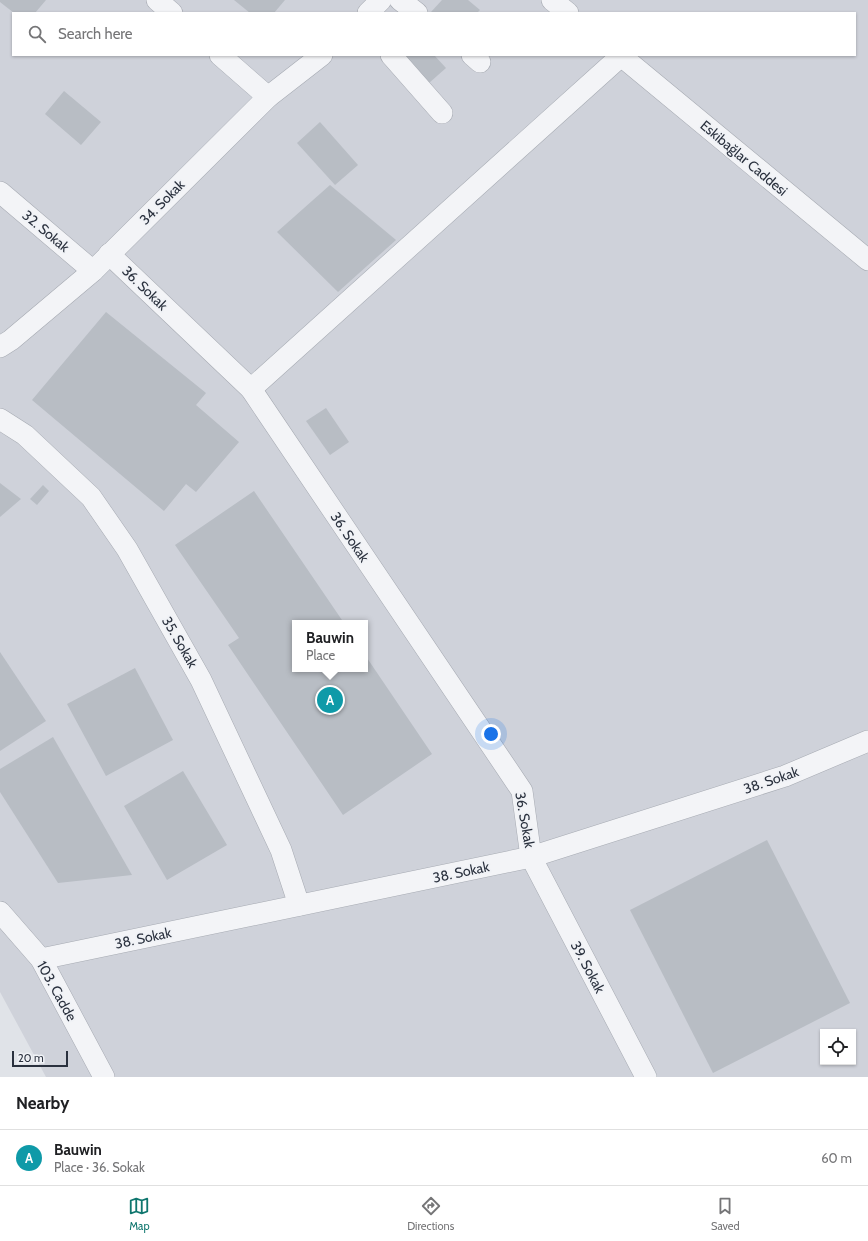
<!DOCTYPE html>
<html lang="en">
<head>
<meta charset="utf-8">
<style>
	:root { --surface:#fff; --page:#f2f2f2; --text:#202124; --muted:#757577; --line:#e0e0e0; --accent:#0f766e }
	body { margin:0; font-family:Cabin,sans-serif; background:var(--page); color:var(--text) }
	.controls { position:absolute; right:12px; bottom:12px; display:grid; overflow:hidden; border-radius:0px; box-shadow:0 1px 3px #0004 }
	.controls button { width:36px; height:36px; display:grid; place-items:center; padding:0; border:0; border-bottom:1px solid var(--line); background:var(--surface); color:var(--text); font:20px sans-serif }
	.scale { position:absolute; left:12px; bottom:10px; width:56px; box-sizing:border-box; padding-left:4px; border:2px solid #2a313e; border-top:0; font-size:11px; line-height:14px; white-space:nowrap; color:#2a313e; -webkit-text-stroke:3px #f0f2f6; paint-order:stroke }
	.you { position:absolute; left:491px; top:734px; width:14px; height:14px; margin:-10px; border:3px solid #fff; border-radius:50%; background:#1a73e8; box-shadow:0 0 0 6px #1a73e833 }
	.badge { display:grid; place-items:center; width:26px; height:26px; border-radius:50%; background:var(--accent); color:#fff; font-size:13px; font-weight:700 }
	.pin { position:absolute; translate:-50% -50%; border:2px solid #fff; box-shadow:0 1px 4px #0006 }
	.popup { position:absolute; left:292px; top:620px; width:76px; height:52px; box-sizing:border-box; display:grid; place-content:center; border-radius:0px; background:var(--surface); filter:drop-shadow(0 1px 3px #0005); font-size:13px; white-space:nowrap; color:var(--muted) }
	.popup b { font-size:15px; color:var(--text) }
	.popup::after { content:''; position:absolute; left:50%; top:100%; margin-left:-8px; border:8px solid transparent; border-top-color:var(--surface) }
	.list { margin:0; padding:0; list-style:none }
	h2 { display:flex; justify-content:space-between; align-items:center; height:52px; margin:0; padding:0 16px; font-size:17px }
	h2 small { font-size:13px; font-weight:400; color:var(--muted) }
	.list li { display:grid; grid-template-columns:26px 1fr auto; gap:12px; align-items:center; box-sizing:border-box; height:56px; padding:0 16px; border-top:1px solid var(--line) }
	.list b { display:block; font-size:15px; white-space:nowrap }
	.list p { margin:0; font-size:13px; white-space:nowrap; color:var(--muted) }
	.list em { font-size:13px; font-style:normal; color:var(--muted) }
	.icon { flex:none; width:22px; height:22px; fill:none; stroke:currentColor; stroke-width:2; stroke-linecap:round; stroke-linejoin:round }
	.map { position:relative; flex:none; width:868px; height:1077px; overflow:hidden }
	.search { position:absolute; background:var(--surface); box-shadow:0 1px 3px #0004; left:12px; right:12px; top:12px; height:44px; display:flex; align-items:center; gap:10px; box-sizing:border-box; padding:0 14px; border-radius:0px; color:var(--muted); font-size:15px }
	.sheet { height:108px; background:var(--surface) }
	nav { display:flex; justify-content:space-around; align-items:center; box-sizing:border-box; height:56px; border-top:1px solid var(--line); background:var(--surface); font-size:11px; color:var(--muted) }
	nav a { display:grid; justify-items:center; gap:2px }
	nav .on { color:var(--accent) }
	.map>svg:first-child { display:block }
	.built { fill:#cfd2da; fill-rule:evenodd }
	.building { fill:#b8bdc4 }
	.lines { fill:none; stroke-linecap:round; stroke-linejoin:round }
	.minor-casing { stroke:#a6aab2; stroke-width:22 }
	.minor { stroke:#f3f4f7; stroke-width:21 }
	.labels { text-anchor:middle; dominant-baseline:central; stroke-width:3.5; stroke-linejoin:round; paint-order:stroke }
	.street-label { font-size:14px; fill:#2a313e; stroke:#f0f2f6 }
</style>
</head>
<body>
<div class="map">
<svg width="868" height="1077" viewBox="0 0 868 1077">
	<rect width="100%" height="100%" fill="#e0e3e8"/>
	<path class="built" d="M0,0h868v1077h-822l-46,-85zM13,13h842v42h-842zM295,623h70v46h-70zM823,1032h30v30h-30z"/>
	<g class="building">
		<path d="M0,0h46l-11,13h-21l-14,-11z"/>
		<path d="M234,0h51l-11,13h-24z"/>
		<path d="M442,0h26l12,10 -3,3h-45l-1,-1z"/>
		<path d="M403,55h31l12,13 -17,15z"/>
		<path d="M64,91l37,31 -20,23 -36,-31z"/>
		<path d="M320,122l38,43 -23,20 -38,-42z"/>
		<path d="M330,185l66,55 -58,52 -61,-60z"/>
		<path d="M106,312l100,81 -10,12 43,37 -43,50 -10,-8 -22,27 -132,-111z"/>
		<path d="M326,408l23,34 -19,13 -24,-34z"/>
		<path d="M0,483l21,16 -21,18z"/>
		<path d="M43,485l6,6 -12,14 -7,-6z"/>
		<path d="M254,491l90,132h-49v46h70v-14l67,99 -89,61 -115,-170 11,-7 -64,-93z"/>
		<path d="M0,652l46,69 -46,30z"/>
		<path d="M135,668l38,72 -67,36 -39,-72z"/>
		<path d="M53,737l79,138 -74,8 -58,-91v-23z"/>
		<path d="M183,771l44,74 -60,35 -43,-74z"/>
		<path d="M767,840l83,163 -137,70 -83,-163z"/>
	</g>
	<g class="lines">
		<defs>
			<g id="minor">
				<path d="M157,0l15,13"/>
				<path d="M400,0l17,13"/>
				<path d="M552,0l16,13"/>
				<path d="M368,13l13,-13"/>
				<path d="M220,55l48,42"/>
				<path d="M391,55l51,58"/>
				<path d="M472,55l8,7"/>
				<path d="M620,55l248,205"/>
				<path d="M0,192l93,79"/>
				<path d="M109,254l142,135 271,402 9,66 115,220"/>
				<path d="M0,347l11,-7 82,-69 175,-174 54,-42"/>
				<path d="M251,389l370,-333"/>
				<path d="M0,419l25,16 66,62 36,52 74,131 80,170 18,55"/>
				<path d="M0,912l41,47 63,118"/>
				<path d="M41,959l490,-102 254,-81 83,-35"/>
			</g>
		</defs>
		<use href="#minor" class="minor-casing"/>
		<use href="#minor" class="minor"/>
	</g>
	<g class="labels">
		<g class="street-label">
			<text transform="translate(744 158) rotate(40)">Eskibağlar Caddesi</text>
			<text transform="translate(162 202) rotate(-45)">34. Sokak</text>
			<text transform="translate(46 231) rotate(40)">32. Sokak</text>
			<text transform="translate(145 288) rotate(44)">36. Sokak</text>
			<text transform="translate(350 537) rotate(56)">36. Sokak</text>
			<text transform="translate(180 642) rotate(60)">35. Sokak</text>
			<text transform="translate(771 780) rotate(-19)">38. Sokak</text>
			<text transform="translate(525 820) rotate(80)">36. Sokak</text>
			<text transform="translate(461 872) rotate(-12)">38. Sokak</text>
			<text transform="translate(143 938) rotate(-12)">38. Sokak</text>
			<text transform="translate(588 967) rotate(62)">39. Sokak</text>
			<text transform="translate(57 991) rotate(61)">103. Cadde</text>
		</g>
	</g>
</svg>
<div class="controls">
<button><svg class="icon" aria-label="locate" viewBox="0 0 24 24"><circle cx="12" cy="12" r="6"/><path d="M12 2v4M12 18v4M2 12h4M18 12h4"/></svg></button>
</div>
<div class="scale">20 m</div>
<div class="you"></div>
<div class="pin badge" style="left:330px;top:700px;background:#0f9aa8">A</div>
<div class="popup"><b>Bauwin</b>Place</div>
<div class="search"><svg class="icon" aria-label="search" viewBox="0 0 24 24"><circle cx="10" cy="10" r="6"/><path d="M15 15l6 6"/></svg>Search here</div>
</div>
<section class="sheet">
<h2>Nearby<small></small></h2>
<ul class="list">
<li><span class="badge" style="background:#0f9aa8">A</span><div><b>Bauwin</b><p>Place · 36. Sokak</p></div><em>60 m</em></li>
</ul>
</section>
<nav>
<a class="on"><svg class="icon" aria-label="map" viewBox="0 0 24 24"><path d="M3 6l6-2 6 2 6-2v14l-6 2-6-2-6 2zM9 4v14M15 6v14"/></svg>Map</a>
<a><svg class="icon" aria-label="directions" viewBox="0 0 24 24"><path d="M12 3l9 9-9 9-9-9zM9 14v-3h6M13 9l2 2-2 2"/></svg>Directions</a>
<a><svg class="icon" aria-label="saved" viewBox="0 0 24 24"><path d="M7 4h10v16l-5-4-5 4z"/></svg>Saved</a>
</nav>
</body>
</html>
